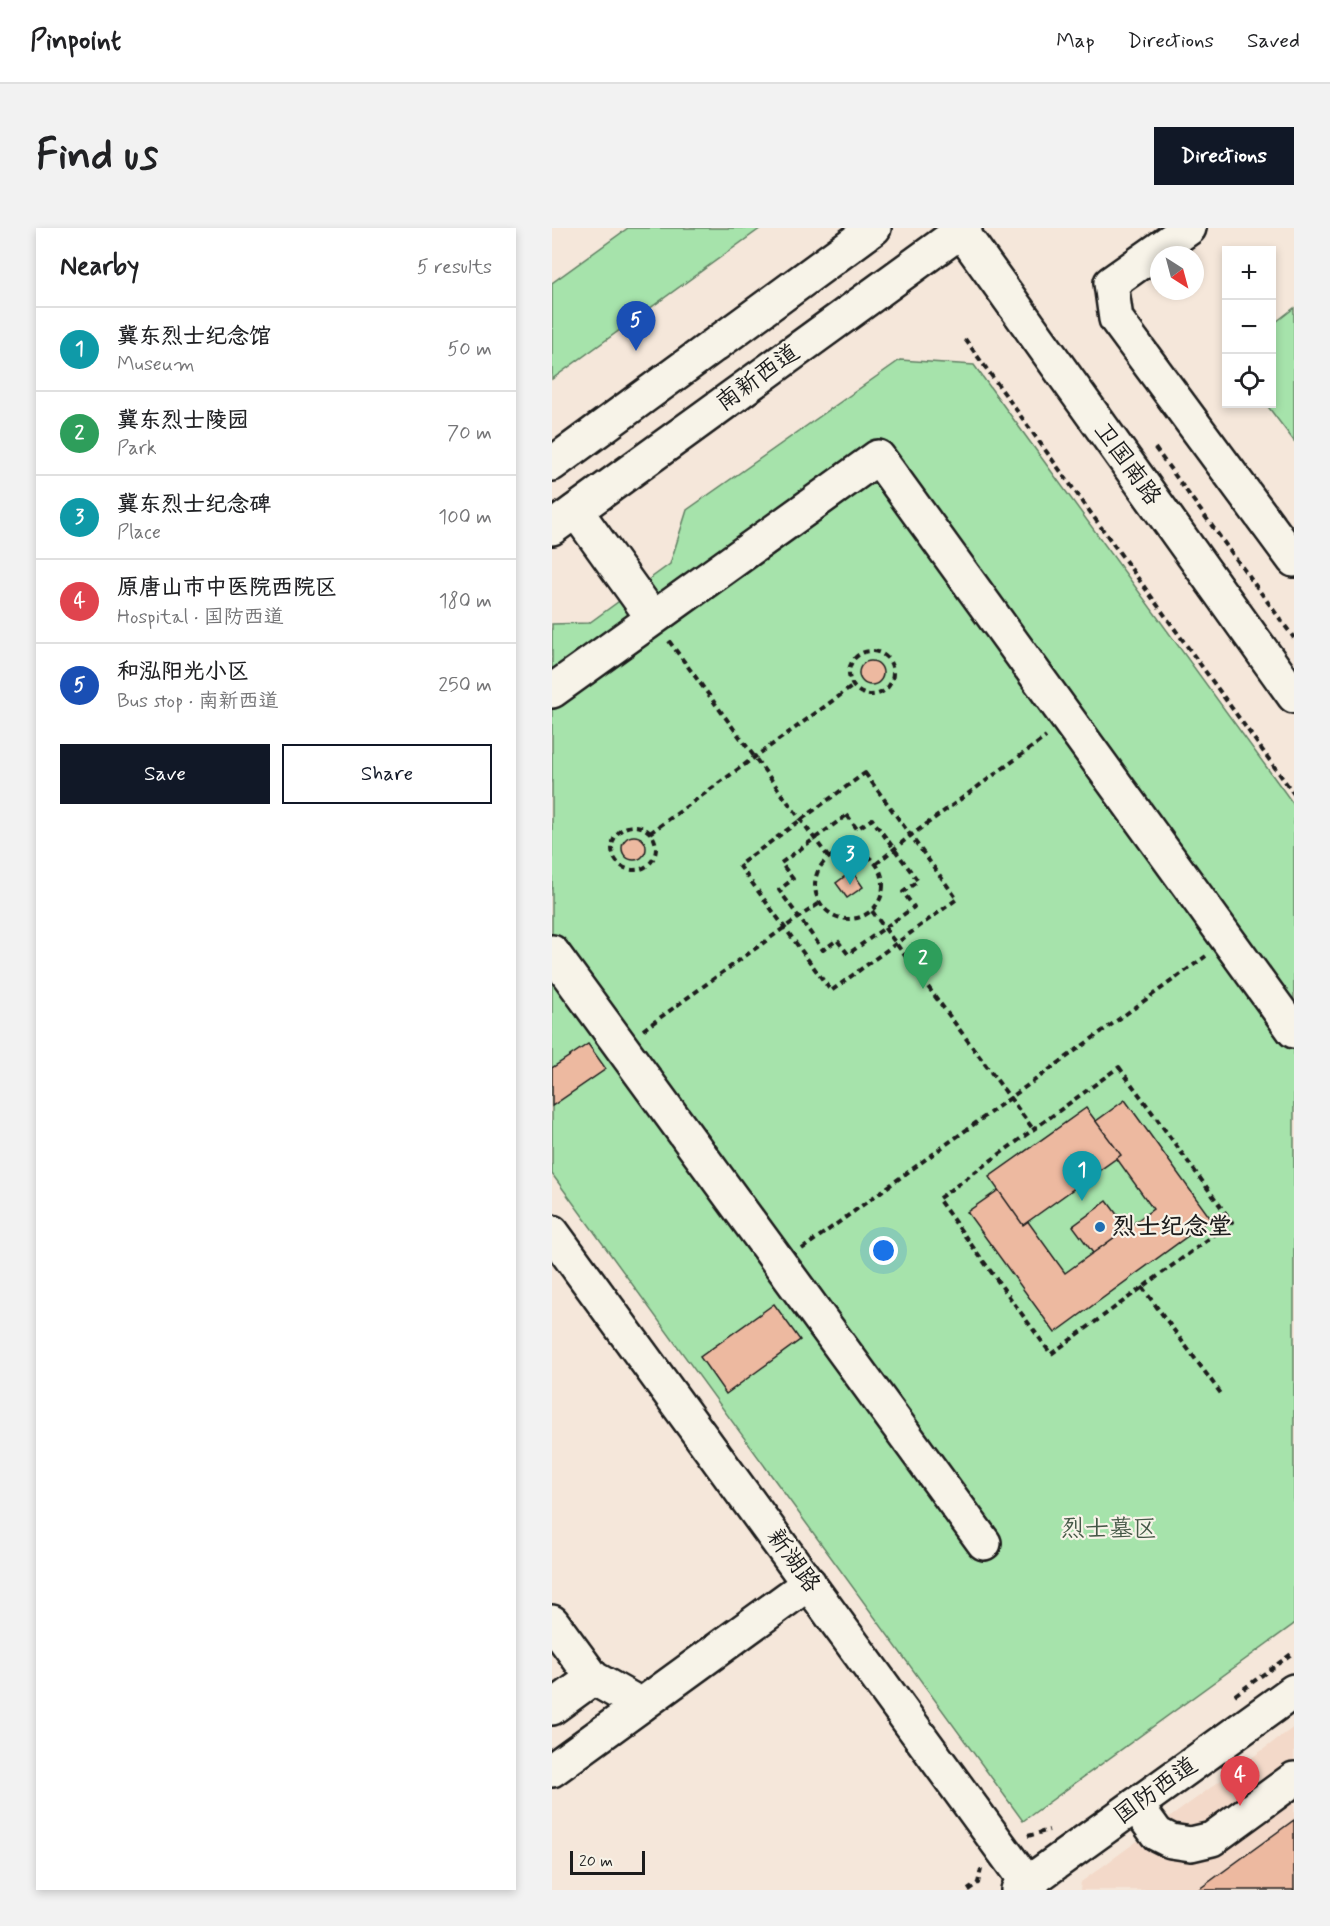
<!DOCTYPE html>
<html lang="en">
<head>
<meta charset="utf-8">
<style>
	:root { --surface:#fff; --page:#f2f2f2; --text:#202124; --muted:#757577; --line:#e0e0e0; --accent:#111827 }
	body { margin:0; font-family:Mynerve,"LXGW WenKai TC",sans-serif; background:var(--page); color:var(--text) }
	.controls { position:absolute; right:18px; top:18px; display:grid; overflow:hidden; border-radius:0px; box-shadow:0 3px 9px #0003 }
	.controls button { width:54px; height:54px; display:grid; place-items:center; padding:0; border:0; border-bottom:2px solid var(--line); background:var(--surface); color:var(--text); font:30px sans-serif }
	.compass { position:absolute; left:598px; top:18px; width:54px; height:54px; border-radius:50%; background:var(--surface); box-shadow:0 3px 9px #0003; rotate:144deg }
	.scale { position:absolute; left:18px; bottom:15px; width:75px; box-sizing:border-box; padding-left:6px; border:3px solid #1c1c1c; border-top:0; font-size:16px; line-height:21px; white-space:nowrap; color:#1c1c1c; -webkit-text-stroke:4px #f7f3e8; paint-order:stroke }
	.you { position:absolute; left:332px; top:1023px; width:21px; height:21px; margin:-15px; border:4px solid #fff; border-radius:50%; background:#1a73e8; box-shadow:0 0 0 9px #1a73e833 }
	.badge { display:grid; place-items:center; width:39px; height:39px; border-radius:50%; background:var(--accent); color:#fff; font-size:20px; font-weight:700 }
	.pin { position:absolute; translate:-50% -50px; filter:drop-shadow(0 2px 3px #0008) }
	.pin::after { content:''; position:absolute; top:32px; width:21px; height:18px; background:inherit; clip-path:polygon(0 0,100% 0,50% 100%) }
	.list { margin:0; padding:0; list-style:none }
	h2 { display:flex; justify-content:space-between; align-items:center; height:78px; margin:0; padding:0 24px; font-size:26px }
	h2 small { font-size:20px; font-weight:400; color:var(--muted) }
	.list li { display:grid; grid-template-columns:39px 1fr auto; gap:18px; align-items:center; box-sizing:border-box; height:84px; padding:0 24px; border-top:2px solid var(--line) }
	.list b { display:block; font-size:22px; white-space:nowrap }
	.list p { margin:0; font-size:20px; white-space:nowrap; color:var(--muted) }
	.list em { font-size:20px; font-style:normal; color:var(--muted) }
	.actions { display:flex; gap:12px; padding:18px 24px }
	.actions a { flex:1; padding:14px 0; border:2px solid var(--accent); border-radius:0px; text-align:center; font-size:21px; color:var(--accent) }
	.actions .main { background:var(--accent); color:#fff }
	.icon { flex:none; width:33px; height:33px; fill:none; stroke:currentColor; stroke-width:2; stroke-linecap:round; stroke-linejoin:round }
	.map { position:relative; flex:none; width:742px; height:1662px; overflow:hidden; border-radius:0px }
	header { display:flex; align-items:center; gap:36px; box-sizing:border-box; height:84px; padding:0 30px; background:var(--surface); border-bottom:2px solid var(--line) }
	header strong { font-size:28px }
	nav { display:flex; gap:33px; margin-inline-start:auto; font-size:21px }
	.intro { display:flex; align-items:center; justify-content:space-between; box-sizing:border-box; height:144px; padding:0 36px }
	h1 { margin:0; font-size:42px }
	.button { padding:15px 27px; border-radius:0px; background:var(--accent); color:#fff; font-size:21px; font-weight:700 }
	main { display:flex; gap:36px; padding:0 36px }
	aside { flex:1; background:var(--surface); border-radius:0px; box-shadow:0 3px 9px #0003 }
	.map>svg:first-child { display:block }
	.built { fill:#f3d9c9 }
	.green { fill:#a6e3ab; stroke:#618064; stroke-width:1.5 }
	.building { fill:#edb9a0; stroke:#1c1c1c; stroke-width:1.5 }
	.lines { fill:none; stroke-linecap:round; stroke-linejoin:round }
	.minor-casing { stroke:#1c1c1c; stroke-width:38 }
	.major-casing { stroke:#1c1c1c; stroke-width:38 }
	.path { stroke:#1c1c1c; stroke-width:4; stroke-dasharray:6 4.5; stroke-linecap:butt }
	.minor { stroke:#f7f3e8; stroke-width:33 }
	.major { stroke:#f7f3e8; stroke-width:33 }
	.poi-dot { fill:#1f6fb2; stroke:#f7f3e8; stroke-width:2 }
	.labels { text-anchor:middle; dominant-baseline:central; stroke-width:4.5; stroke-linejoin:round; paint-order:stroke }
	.street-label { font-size:24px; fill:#1c1c1c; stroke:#f7f3e8 }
	.poi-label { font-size:24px; font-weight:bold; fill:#1c1c1c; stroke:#f7f3e8; text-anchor:start }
	.park-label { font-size:24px; fill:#455847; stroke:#f7f3e8 }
</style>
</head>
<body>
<header>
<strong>Pinpoint</strong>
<nav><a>Map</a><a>Directions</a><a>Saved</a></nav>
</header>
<div class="intro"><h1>Find us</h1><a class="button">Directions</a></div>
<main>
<aside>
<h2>Nearby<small>5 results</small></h2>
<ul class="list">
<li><span class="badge" style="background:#0f9aa8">1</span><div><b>冀东烈士纪念馆</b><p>Museum</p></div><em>50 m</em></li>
<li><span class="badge" style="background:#2e9e5b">2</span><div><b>冀东烈士陵园</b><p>Park</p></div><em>70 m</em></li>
<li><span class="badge" style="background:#0f9aa8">3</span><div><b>冀东烈士纪念碑</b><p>Place</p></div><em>100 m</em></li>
<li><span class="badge" style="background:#e0444e">4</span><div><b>原唐山市中医院西院区</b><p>Hospital · 国防西道</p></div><em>180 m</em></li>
<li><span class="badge" style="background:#1a4fb4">5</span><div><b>和泓阳光小区</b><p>Bus stop · 南新西道</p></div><em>250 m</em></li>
</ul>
<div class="actions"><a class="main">Save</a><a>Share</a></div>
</aside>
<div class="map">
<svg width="742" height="1662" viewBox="0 0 742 1662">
	<rect width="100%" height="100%" fill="#f5e7da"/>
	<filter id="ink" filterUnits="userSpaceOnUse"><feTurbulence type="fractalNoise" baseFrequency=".0167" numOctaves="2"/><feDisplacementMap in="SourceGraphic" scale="12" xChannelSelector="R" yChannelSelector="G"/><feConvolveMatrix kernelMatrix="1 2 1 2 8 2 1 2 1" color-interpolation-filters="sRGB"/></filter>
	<g filter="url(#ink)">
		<path class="built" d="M742,1499v163h-214l1,-8z"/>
		<g class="green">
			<path d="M76,0h133l-209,151v-96z"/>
			<path d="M742,80v133l-28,-37h6v-79z"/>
			<path d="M348,132l74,5 320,440v819l-271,197 -471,-647v-550l37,-1 81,-59 17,-54z"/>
		</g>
		<g class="building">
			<circle cx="319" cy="445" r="12"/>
			<circle cx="82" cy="620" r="12"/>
			<path d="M300,643l11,16 -16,11 -11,-15z"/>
			<path d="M36,816l18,25 -54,37v-38z"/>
			<path d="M573,872l86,119 -156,114 -88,-121 36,-25 62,86 88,-64 -61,-85z"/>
			<path d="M534,880l35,47 -98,70 -34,-48z"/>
			<path d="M555,973l20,27 -34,25 -20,-27z"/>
			<path d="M222,1076l26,36 -74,54 -26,-37z"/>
			<path d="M742,1592v70h-96z"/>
		</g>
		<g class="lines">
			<defs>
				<g id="minor">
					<path d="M637,0l-78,55 5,36 178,241"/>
					<path d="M24,283l77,107"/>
					<path d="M0,463l326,-234 416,574"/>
					<path d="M0,724l432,591"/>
					<path d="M0,1004l480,658"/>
					<path d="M0,1394l41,56 48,27"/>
					<path d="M0,1480l41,-30"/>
					<path d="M0,1542l257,-187"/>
					<path d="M584,1577l21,29 14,7 20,3 21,-5 82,-60"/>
					<path d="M466,1662l276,-199"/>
				</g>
				<g id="major">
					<path d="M407,0l335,468"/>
					<path d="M0,236l322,-236"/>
					<path d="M0,300l413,-300"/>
				</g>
			</defs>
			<use href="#minor" class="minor-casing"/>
			<use href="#major" class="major-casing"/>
			<g class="path">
				<path d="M413,111l329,455"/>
				<path d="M603,220l139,190"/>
				<path d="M117,413l160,217"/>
				<circle cx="319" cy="445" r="22"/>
				<path d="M313,545l92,126 -126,92 -92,-126z"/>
				<path d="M295,587l10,14 15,-10 46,62 -15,11 11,15 -66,47 -11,-14 -14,10 -44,-60 14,-11 -12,-16z"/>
				<circle cx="82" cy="620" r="22"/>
				<path d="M98,605l203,-147"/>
				<circle cx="297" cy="657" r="34"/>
				<path d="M324,636l34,-28 136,-99"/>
				<path d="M320,683l161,218"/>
				<path d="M91,802l156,-113 21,-14"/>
				<path d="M567,839l113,155 -181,132 -113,-155z"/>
				<path d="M250,1021l404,-293"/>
				<path d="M590,1059l80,108"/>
				<path d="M683,1467l59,-43"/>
				<path d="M476,1608l21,-6"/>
				<path d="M416,1662l10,-7 3,-14"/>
			</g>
			<use href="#minor" class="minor"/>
			<use href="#major" class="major"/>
		</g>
	</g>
	<circle class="poi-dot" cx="548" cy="999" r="6"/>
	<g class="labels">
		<g class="street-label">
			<text transform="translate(206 150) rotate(-36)">南新西道</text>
			<text transform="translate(575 236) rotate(54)">卫国南路</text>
			<text transform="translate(241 1333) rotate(54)">新湖路</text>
			<text transform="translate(604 1563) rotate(-36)">国防西道</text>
		</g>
		<g class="poi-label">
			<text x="560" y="999">烈士纪念堂</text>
		</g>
		<g class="park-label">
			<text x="557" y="1301">烈士墓区</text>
		</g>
	</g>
</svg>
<div class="controls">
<button>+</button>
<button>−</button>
<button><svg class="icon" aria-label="locate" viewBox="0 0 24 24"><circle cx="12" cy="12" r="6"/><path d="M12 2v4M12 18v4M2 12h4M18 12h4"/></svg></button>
</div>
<svg class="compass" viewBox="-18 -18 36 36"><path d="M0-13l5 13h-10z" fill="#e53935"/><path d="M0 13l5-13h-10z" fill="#757577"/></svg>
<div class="scale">20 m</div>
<div class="you"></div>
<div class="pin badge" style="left:530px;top:973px;background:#0f9aa8">1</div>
<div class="pin badge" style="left:371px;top:761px;background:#2e9e5b">2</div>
<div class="pin badge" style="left:298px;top:657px;background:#0f9aa8">3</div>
<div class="pin badge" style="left:688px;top:1578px;background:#e0444e">4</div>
<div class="pin badge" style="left:84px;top:123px;background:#1a4fb4">5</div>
</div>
</main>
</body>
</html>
